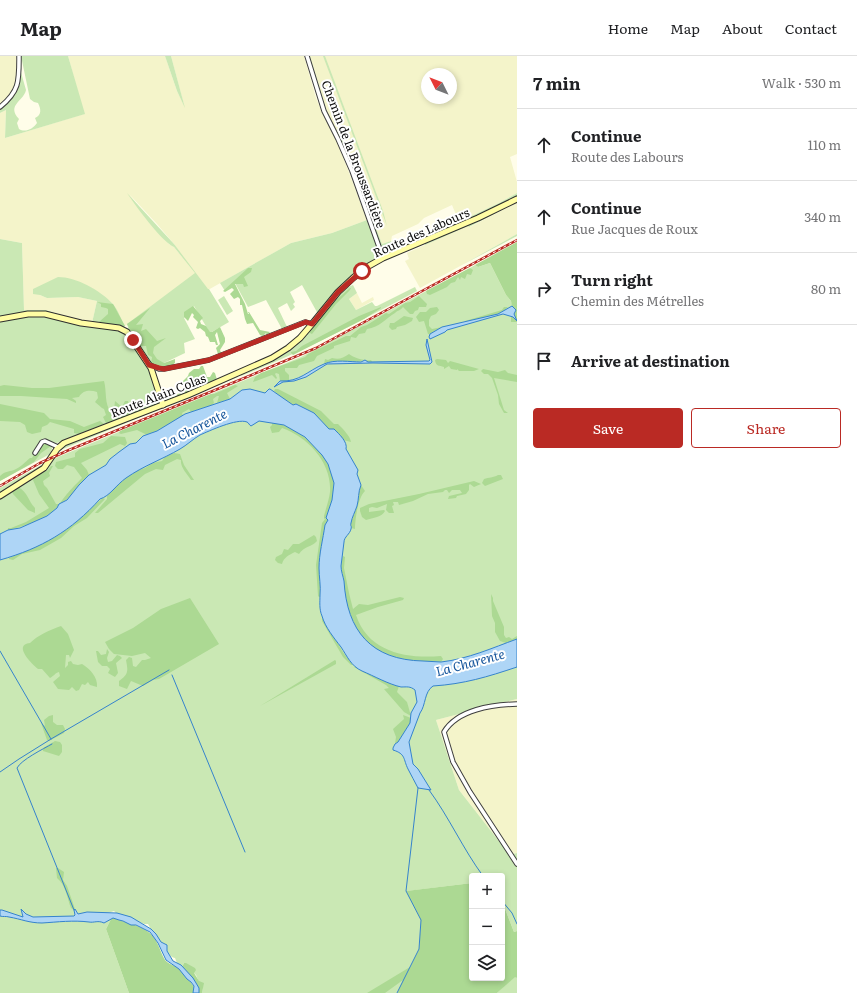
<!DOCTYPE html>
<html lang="en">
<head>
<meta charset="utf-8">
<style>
	:root { --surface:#fff; --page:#f6f6f6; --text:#202124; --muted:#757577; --line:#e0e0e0; --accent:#ba2a24 }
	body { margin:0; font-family:Literata,serif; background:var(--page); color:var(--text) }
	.controls { position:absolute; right:12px; bottom:12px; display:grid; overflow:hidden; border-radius:4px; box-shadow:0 2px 6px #0003 }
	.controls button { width:36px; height:36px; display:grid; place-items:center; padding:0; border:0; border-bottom:1px solid var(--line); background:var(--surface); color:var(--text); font:20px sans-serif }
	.compass { position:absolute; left:421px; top:12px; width:36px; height:36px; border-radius:50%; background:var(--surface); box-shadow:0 2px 6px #0003; rotate:312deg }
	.stop { position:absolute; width:12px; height:12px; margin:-9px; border:3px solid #ba2a24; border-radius:50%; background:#fff }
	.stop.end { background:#ba2a24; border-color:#fff; box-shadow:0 1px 4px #0008 }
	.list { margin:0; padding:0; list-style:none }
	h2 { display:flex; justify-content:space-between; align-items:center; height:52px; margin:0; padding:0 16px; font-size:17px }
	h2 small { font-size:13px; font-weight:400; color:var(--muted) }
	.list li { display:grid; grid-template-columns:26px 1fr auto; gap:12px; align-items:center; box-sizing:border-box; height:72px; padding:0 16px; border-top:1px solid var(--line) }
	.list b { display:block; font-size:15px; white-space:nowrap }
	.list p { margin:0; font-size:13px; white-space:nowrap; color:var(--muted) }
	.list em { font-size:13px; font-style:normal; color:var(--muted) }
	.actions { display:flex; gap:8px; padding:12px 16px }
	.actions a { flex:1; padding:9px 0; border:1px solid var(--accent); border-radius:4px; text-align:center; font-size:14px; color:var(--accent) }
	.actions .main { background:var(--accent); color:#fff }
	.icon { flex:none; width:22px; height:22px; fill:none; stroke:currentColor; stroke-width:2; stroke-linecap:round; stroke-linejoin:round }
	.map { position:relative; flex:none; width:517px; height:937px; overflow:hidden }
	header { display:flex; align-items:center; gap:24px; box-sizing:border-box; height:56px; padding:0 20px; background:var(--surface); border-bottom:1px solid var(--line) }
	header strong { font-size:19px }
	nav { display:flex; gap:22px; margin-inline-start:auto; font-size:14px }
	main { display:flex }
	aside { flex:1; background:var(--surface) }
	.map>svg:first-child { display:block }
	.farmland { fill:#f4f4ca; fill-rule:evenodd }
	.green { fill:#cae8b4 }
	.forest { fill:#acd993 }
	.water { fill:#aed5f6; stroke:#3583cd }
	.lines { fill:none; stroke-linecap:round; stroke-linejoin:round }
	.stream { stroke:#3583cd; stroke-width:1 }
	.street-casing { stroke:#3e3e3e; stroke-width:5.5 }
	.secondary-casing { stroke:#2d2d2d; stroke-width:7 }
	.street { stroke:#fff; stroke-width:3.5 }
	.secondary { stroke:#fffda4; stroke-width:5 }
	.rail-casing { stroke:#ba2a24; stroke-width:2.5 }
	.rail { stroke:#fff; stroke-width:1; stroke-dasharray:3; stroke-linecap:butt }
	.route { stroke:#ba2a24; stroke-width:5 }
	.labels { text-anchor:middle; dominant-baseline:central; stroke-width:4; stroke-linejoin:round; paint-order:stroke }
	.street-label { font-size:12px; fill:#0b0b0b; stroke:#fff }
	.water-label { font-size:13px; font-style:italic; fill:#15559b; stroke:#fff }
</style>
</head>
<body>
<header>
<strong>Map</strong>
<nav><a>Home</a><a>Map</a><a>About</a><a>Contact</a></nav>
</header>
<main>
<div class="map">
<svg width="517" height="937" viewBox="0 0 517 937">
	<rect width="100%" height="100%" fill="#fffde9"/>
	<g class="farmland">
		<path d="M0,0h16l1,21 -3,11 -7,10 -7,6z"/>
		<path d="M68,0h97l12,35 7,14 -13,-49h133l12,42 8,19 13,24 30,79 -35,13 -41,10 -83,47 -13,-16 -70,52 -12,-22 -14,-11 -59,2 7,3 31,-1 19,4 -5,22 -10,-2 -36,-11h-22l-2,-67 -22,-4v-126l6,-3 -1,28 79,-24zM129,138l28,30 17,20 9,14 -9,-11 -5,-3 -11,-13z"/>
		<path d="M310,0h207v98l-7,3 7,25v11l-18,10 -40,19 -7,-17 -28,13 -6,6 -26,12 -1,5 -9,3 -39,-104 -13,-20 -4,-11zM427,18h24v24h-24z"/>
		<path d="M517,146v32l-55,31 -42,23 -15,-27 4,-2 -2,-6 62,-28 1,2z"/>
		<path d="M357,237l5,10 11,-6 1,3 -18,10 -7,-11z"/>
		<path d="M517,643v154l-4,1 -15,-14 -39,-50 -23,-70z"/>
	</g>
	<g class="green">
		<path d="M21,0h47l17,58 -80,24 1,-28 -6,3v-5c15,-13 19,-19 20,-39l6,21c-2,11 -20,15 -7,29l-2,4 2,6c6,4 14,0 18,-6l-2,-5c7,-3 6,-9 3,-15l-4,-1 -4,-3z"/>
		<path d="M165,0h6l14,52 -8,-17z"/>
		<path d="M309,0h1l16,53 4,11 13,20 39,104 9,-3 4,10 -7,3 -4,-2 -4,-7 -29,-79 -23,-47z"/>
		<path d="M323,0h2l58,155 4,15z"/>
		<path d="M127,137l47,51 34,45h1l20,33 -19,11 -16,-27 -10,12 11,21 -11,4 1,10 -21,10v4l-11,-1 -3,-3 -21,-32 -2,-7 68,-51 -21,-26c-14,-7 -38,-41 -47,-54z"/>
		<path d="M517,137v3l-18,11 -39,17 -1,-2 40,-19z"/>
		<path d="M517,144v2l-48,25 -1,-1 -43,19v-3z"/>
		<path d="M367,164l13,31v4l-24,16 -25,27 -13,16 -16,-29 -12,7 5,10 -2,2 2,3 -4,4 -4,-8 -9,5 9,19 -5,2 -16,-29 -18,7 -13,-24 -10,8 -5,-8 71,-40 41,-10z"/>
		<path d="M517,178v2l-55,29z"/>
		<path d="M0,183l22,4 2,67h22l14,5 -14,-2 -46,5z"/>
		<path d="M490,207l16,32 5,6 4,12 -4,4v5h6v377l-81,21 23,70 39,50 15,14 4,-1v78l-3,1 -12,-31v-25h-30v7l-65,8 14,29 -2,29 -22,44h-195l1,-7 -4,-4 -3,-7 -12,-12 -2,4 -5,-4 -2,-5c-9,-1 -22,-26 -27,-34h-4l-12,-5 -12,-2 -6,-6 -9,3 6,5 -5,10 23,64h-129v-494l42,-27 11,-13 248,-102 169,-89 5,-3 3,2z"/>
		<path d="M58,221c18,0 42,13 55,27 5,6 8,15 12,22l-2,1 -31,-4 5,-22 -19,-4 -31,1 -7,-3 -7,-1v-5z"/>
		<path d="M353,229l4,8 -8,6 7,11 16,-8 3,4h2l38,-19 2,4c-58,31 -115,61 -176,85l-1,-1 59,-34 45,-52z"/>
		<path d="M224,240l9,15 -6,4 -9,-15z"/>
		<path d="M36,260h13l74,15 25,35 13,36 -5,3 -99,38 -6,-1 1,7 -2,5 -50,27v-161z"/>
		<path d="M237,320l1,1 -180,74 5,-5z"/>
		<path d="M47,406l-3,3 -44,29v-6z"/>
		<path d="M515,920l2,2v15h-20z"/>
	</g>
	<g class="forest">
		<path d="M517,186v80h-6v-5l5,-7 -4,-4 -1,-5 -5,-6 -16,-32 -12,4 -3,-2z"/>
		<path d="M248,212h4l-1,4 -7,5 4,9 -4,1 -1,-3h-8l10,20 3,10h1l-1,-2h1l11,18 10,2 -3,3 -1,-2 -3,3 -3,-1 -7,-12 -6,1 -2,-5 -3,-14h-2v-6l-2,-2 -4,2 -4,-5 4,-4 -2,-2 -7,4 -2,-1z"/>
		<path d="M470,212l3,2 -2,5 -4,-1 -2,5 -4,-2 -1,3 -2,-3 -3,5 -4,1 -4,4 -17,8 -3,-1 -1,-3z"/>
		<path d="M350,232h1l-1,2 -14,14 -24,30 -2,-1 -1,-3 18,-22z"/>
		<path d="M419,240l8,8 -1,3h-7l-1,3 -3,1 -2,3h-3l-7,-7c-3,4 -5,3 -8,6 -10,6 -15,14 -28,16l-2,4 -6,1 -3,4 -5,-1 -1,4 -16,5v2l-17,8 -3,5 -15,4 -2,3h-12v3l4,4v6h-9l-1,-7 -3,-1 -1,1 2,4 -1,1 -4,-4 -19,7 2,-5 6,-4 44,-16 3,-3 38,-18h4l11,-9 6,-2 19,-12 3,1 16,-11 5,-1z"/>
		<path d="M97,246l16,2 12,22 -2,1 -31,-4 1,-1h6l9,-8v-5l-2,-1 -5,-1v-3z"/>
		<path d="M193,250l10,12 -3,3 1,3 5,2 4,6h2l8,-5 5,11v4l-5,8 1,3 -3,1 -2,-6 4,-4 -3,-12 -2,3 3,10h-2l-1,-3h-5l-2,-5 -2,-1 -1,-4 -5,-4 -2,1 -2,-1 2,-6 -5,-5 1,-2 -2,-2 -4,8 -4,-4v-5z"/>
		<path d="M381,251v1l-17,11 -71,36 -2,-2v-1l5,-1 6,-5 57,-30z"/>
		<path d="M437,251l2,3 -3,4 -5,2 -2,4v6l3,3 10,-2 -12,7h-2l-4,-13 -5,1 -3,-5 4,-5h6l4,-4z"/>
		<path d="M504,251h4c-9,10 -30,14 -43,15v-1l37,-11z"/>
		<path d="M150,252l-14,17 7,-1 -2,7 5,-2 11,12 9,-3 -12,9 -1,6 4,6 7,4 11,-4v4c-7,6 -16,4 -24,1l1,-7 -4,-2 -2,-9h-7l-12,-22z"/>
		<path d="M404,260l9,2 -1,3 -7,4 -8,2 -1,2 -4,1 -3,-3 1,-4h4z"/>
		<path d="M349,298c5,4 16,7 22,6l2,3h-5l-4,-3 -10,3 -30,1 1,-5 3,1 4,-2c7,2 11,0 17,-4z"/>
		<path d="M437,303l9,1 2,3 2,-2 29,8 -5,2h-15l-2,-2v1l-6,-1 -2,-3 -5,3v-2c-5,-2 -8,0 -9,-7z"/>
		<path d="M201,310h2l4,11h3l3,-5 2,1 2,7 -52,22 -2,-1 -3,-9 12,-4 1,2 -2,3 -7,3 1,1c5,-2 10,-1 15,-4l2,1 3,-7 5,-1 4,1v-6l-9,4 -3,-3 6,-6 1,-3 5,-4h5z"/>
		<path d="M483,313l15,3 7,-2 3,3 9,2v7l-23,-4 10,32 4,3h-4l-5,-9 -1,-9 -6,-17 -4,-4h-4l-3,-3z"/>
		<path d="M104,325c3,11 0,22 7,32l3,-3 1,-9 7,6 3,-6h3l1,5 7,-1 6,1v4l-33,13h-3l-3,-6 3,-2 -2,-6 -2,-1 -7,-6 3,-4 -1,-6c-7,-2 -14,-2 -18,5l-7,1 4,3v2l-9,-4 -46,-3h-21v-10l4,-1 28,3h17z"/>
		<path d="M235,329l3,1 -11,7 3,6 -13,4 2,-7h-2l-4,3 1,4 -2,2 -21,7 -2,-3 -7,4 1,3 -26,15 -10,4 -10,-5 -16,4 -2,-1 1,-2 91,-37h3z"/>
		<path d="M275,333h3l43,22 13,13h4c5,5 12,12 13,18l-8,-2 -9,-11h-5l-15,-16 -17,-9 -4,1c-6,-5 -13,-8 -19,-14z"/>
		<path d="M156,334l5,12 -8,4 -3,-3 -2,-7 2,-4z"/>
		<path d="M0,348l44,9 6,6 20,2 14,6 16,-6 4,3 -25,10 -5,-1v-4l-24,-7 -3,3 -5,2 -1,5 -9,2 -5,-2 -2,-7 -5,-3 -20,-1z"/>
		<path d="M272,366c26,4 61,34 62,61 1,13 -5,25 -6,37l-3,5 -5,30v43l-2,-2 -2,-31 6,-42 4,-5 -2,1v-3c2,-8 5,-16 6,-24 2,-29 -22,-55 -48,-64l-3,4 -7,1 -2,-6 2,-2z"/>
		<path d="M111,380l14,1 2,6 -2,3 -5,-2 -39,19 6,7 2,5c-10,10 -17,22 -29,29 3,-7 17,-21 22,-26l-8,-11 -7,-2 -4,4h-5l-3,-3 1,-4 19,-5v-4l5,-4 23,-6z"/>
		<path d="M42,386h9v4l-10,7 -7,9 -34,19v-5c5,-5 8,-4 14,-6 7,-3 11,-8 16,-12h2z"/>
		<path d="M174,397l6,1 4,11 10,15h-3c-4,-6 -11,-13 -10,-20l-4,-1 -12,6 -2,5 -7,-1 -11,5 -47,39h-3l12,-14v-3l17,-17 12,-8 9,-3 8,-5 9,-2 3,-4z"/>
		<path d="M51,410h2l-4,7 1,3 -7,5 1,4 3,3 9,16h3c-7,14 -37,23 -51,26v-2h3l15,-6 23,-14 -10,-14 -6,-14 4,-6 10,-3z"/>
		<path d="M498,419h3l2,4 -18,7 -3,-3 2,-4c5,-2 9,-1 14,-4z"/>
		<path d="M474,425l7,3 -7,3 -4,-3 -1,1v5l-3,4 -9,2 -1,2 -8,1 1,-3 13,-3 -2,-3h-8l-3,3 -2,-3h-2l-2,2 -15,2 -15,7 -14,4 -1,-3h-5l1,3 -2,1 2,7h-5l-3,-3 1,-6 -10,4 -5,-1 -3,1v4l15,-2 1,1c-3,6 -12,7 -19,9l-4,-3 -2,-6v-3l9,-4 50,-10z"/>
		<path d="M361,429l4,6c-7,6 -10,29 -10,38l-4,-1c-1,-8 4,-15 6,-23 2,-6 1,-13 4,-20z"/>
		<path d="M18,431c10,5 10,14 17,21v5l-7,-3 -15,-16 -1,-3z"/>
		<path d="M103,442l2,1 -18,19 -13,8 -13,12 -21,12 -18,4 -9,6 -4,-1v-1l31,-13 19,-10z"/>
		<path d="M314,479l2,2 1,4c-5,6 -13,5 -18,13l-4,-2c-6,3 -11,5 -13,12l-4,-1 -3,-3 1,-3 6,-3 2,-5 4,1 5,-6h6z"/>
		<path d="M343,500l2,1 -1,11 5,25 4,16 6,-5 9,1 32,-8 4,1 -1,2 -25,7 -22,8c12,37 50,44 85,41l2,3 -2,3c-37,-1 -70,-3 -88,-41 -5,-10 -8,-21 -9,-32 0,-4 0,-8 -1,-12 0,-3 -2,-6 -2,-9 0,-4 1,-9 2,-12z"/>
		<path d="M491,538l2,4v3l11,26v8l2,3 3,-1 3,2 5,-3v3l-11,4 -6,-2 -5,-9v-9l-3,-7z"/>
		<path d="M190,542l29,46 -60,35 -6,1 -10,6 -12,-5 -4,8 -8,-3v-5c10,-7 9,-10 7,-21l3,-3 3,1 1,8 3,1 6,-7h3l6,-2 -6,-5 -13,3 -18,-2 -5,-5 -4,-7 28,-14 28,-19z"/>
		<path d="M322,562c10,10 15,26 23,37 2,3 6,5 8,10h-2l-8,-8 -21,-36z"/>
		<path d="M61,570l7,8 6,16 -4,8 -1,-3h-3l-1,13 3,-3v-3l3,-1 2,3 5,1 4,-1c8,5 16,13 15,23l-7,-2 -2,-3 -3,3 -3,-1 -3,6 -3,1 -4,-4 -3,3 -11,-1 -5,-7 7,-6 -1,-4c-4,1 -5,4 -9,6l-8,-9h-4c-5,-4 -26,-24 -8,-26 8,-8 20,-13 31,-17z"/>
		<path d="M107,593l2,3 -2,6 1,4 4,-1 5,-6 3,1 2,2 -6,5 2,10 -3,4 -7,-4 2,-4 -3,-3h-5l-4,-4 -2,-11h2l3,4 5,-1z"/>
		<path d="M335,604l1,1v3l-76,42z"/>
		<path d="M354,609l6,5 39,16 -2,6 10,10 4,14 -7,-4 -20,-23 5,-1 -3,-3 -32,-18z"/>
		<path d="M53,659v7l4,3h6l2,4 -1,4 -15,8 -2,-1 -6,-17 4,3 -1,-6 5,-4z"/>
		<path d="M403,659l8,3 -1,5 -12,19 -3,2 1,-7 -3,-8 11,-10z"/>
		<path d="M55,685l5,1 2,3v7l-3,4 -16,-5v-3z"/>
		<path d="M56,812h2l6,4 -1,8 4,6 8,23 -1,1 -3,-2c-4,-10 -5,-23 -14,-30z"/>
		<path d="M472,827v95h30v-77l12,31 3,-1v47l-2,-1 -18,16h-100l6,-13 -18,13h-18l43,-26 9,-18 2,-29 -15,-29z"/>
		<path d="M113,861c11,6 24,7 34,14 11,7 12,19 18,29 3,4 9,5 13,8 2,2 16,17 16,19 0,2 -1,4 -1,6h-64l-23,-64 5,-10z"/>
		<path d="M184,907h2l9,5 1,2 -2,3 5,8 5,2 -2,10h-3c-1,-12 -11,-18 -17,-26z"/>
	</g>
	<g class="water">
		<path d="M512,250l4,4 -2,4 3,7 -4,-4 -10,-3 -56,16 -2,2 -15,7 -1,-2 1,-3 12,-7 56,-13z"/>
		<path d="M427,283l5,23 -2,2 -57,-1 -46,1 -21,13 -12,4 -11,1 -9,5 6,-6c20,1 27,-10 44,-17 11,-5 26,-2 37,-2l4,-2 3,2 61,-1 1,-1 -4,-15z"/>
		<path d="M250,333l15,4 4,-4h1l23,16 3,-1 18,9 15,16h5c5,5 14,13 12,20l12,21 -1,4 4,11c-3,7 -2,14 -4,21 -2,6 -5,11 -6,17 -1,4 1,2 0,6 -1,5 -7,8 -7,13 -1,8 -2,16 -3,24 0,5 2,10 3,15 3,50 27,79 79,80 6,0 12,1 18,1 27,-3 51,-14 76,-23v28c-30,10 -53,17 -84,19 -9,6 -7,19 -13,27l-11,29 4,22 5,5 13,21 -13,-2c-3,-6 -7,-13 -10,-19 -5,-10 -2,-15 -15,-19v-2l2,-4 3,-2 12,-19 1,-10 6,-11 -2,-12c-5,-4 -8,-3 -14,-3 -13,-3 -27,-11 -39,-16 -11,-5 -15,-15 -21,-24 -7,-9 -16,-20 -19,-31 -3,-7 -2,-14 -2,-21 1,-9 -1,-18 -1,-27 0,-14 4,-29 6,-43l3,-5 -2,-2 6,-18 2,-17 -6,-19 -6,-9 -17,-18 -21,-12 -25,-4 -8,5c-2,-1 -2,-3 -4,-4 -10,-4 -38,9 -47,13 -7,4 -13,10 -20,14 -17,10 -37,17 -54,29 -10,7 -16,18 -26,21 -29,32 -58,49 -100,61v-26l8,-4 12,-2 27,-12 10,-8 2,-4 8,-4 12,-15 10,-10 17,-10 4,-6 9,-7 11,-8 6,-1 7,-7 14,-5 28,-17 45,-15 12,-9z"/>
		<path d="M21,853l5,5 7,3 41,-1 1,-1 -1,-5 1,-1 3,5 9,-2 30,1 14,4 20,12 5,5 5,8 6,3v6l6,10 8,4 12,13 6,10v5h-6l1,-7 -3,-4 -4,-3 -8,-10 -13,-9 -8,-17 -8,-11 -14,-7h-5l-8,-4 -4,-1 -6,-2 -9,5c-6,-3 -10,0 -15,-1 -16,-2 -31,0 -47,1 -13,0 -21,-4 -33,-6 -3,-1 -6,0 -9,-1v-6h2l21,7z"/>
	</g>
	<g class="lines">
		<g class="stream">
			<path d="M0,595l51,88"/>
			<path d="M172,619l73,177"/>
			<path d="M52,688c-9,5 -31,16 -35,24l57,142"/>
			<path d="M0,716l19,-13 32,-20 118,-69"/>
			<path d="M429,734c20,27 34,59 54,86"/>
			<path d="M502,845l10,12 5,11"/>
			<path d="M397,937l22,-44 2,-29 -15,-29 12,-103"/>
		</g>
		<defs>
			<g id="street">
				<path d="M307,0l17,55 14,28 14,32 31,87"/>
				<path d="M0,51c20,-16 19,-27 19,-51"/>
				<path d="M150,309l9,4h5l45,-9 96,-38 7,2"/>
				<path d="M35,397l7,-11 3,-1 13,6"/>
				<path d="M517,648c-25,1 -59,5 -73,28l9,30 17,30 47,72"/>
			</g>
			<g id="secondary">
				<path d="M0,263l28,-5h17l36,9 38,5 8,4 24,36 12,37"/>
				<path d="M0,440l44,-28 13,-19 7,-6 124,-48 84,-37 16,-10 12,-10 12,-14 26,-32 15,-14 14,-11 16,-9 95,-40 39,-19"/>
			</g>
		</defs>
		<use href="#street" class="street-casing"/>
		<use href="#secondary" class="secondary-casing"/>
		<use href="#street" class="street"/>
		<use href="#secondary" class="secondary"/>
		<defs>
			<path id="rail" d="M0,430l40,-23 29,-13 173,-71 74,-31 201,-108"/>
		</defs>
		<use href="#rail" class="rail-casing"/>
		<use href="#rail" class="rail"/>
	</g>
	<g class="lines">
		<path class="route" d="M133,284l16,25 10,3 5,1 45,-9 97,-38 6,2 26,-32 24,-21"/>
	</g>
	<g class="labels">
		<g class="street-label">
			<text transform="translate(354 98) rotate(69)">Chemin de la Broussardière</text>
			<text transform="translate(421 176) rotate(-24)">Route des Labours</text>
			<text transform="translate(158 339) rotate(-21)">Route Alain Colas</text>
		</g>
		<g class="water-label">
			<text transform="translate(194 372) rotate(-27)">La Charente</text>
			<text transform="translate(470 606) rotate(-15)">La Charente</text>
		</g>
	</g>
</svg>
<div class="controls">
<button>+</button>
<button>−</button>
<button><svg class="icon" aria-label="layers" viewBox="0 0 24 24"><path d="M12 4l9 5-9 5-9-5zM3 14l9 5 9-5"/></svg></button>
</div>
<svg class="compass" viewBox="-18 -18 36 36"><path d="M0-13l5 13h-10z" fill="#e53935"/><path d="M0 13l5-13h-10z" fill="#757577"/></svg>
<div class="stop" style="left:362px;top:215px"></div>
<div class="stop end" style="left:133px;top:284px"></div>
</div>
<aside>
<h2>7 min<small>Walk · 530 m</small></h2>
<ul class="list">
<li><svg class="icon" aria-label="ahead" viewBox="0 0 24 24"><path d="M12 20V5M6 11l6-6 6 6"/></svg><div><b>Continue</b><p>Route des Labours</p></div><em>110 m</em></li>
<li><svg class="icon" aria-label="ahead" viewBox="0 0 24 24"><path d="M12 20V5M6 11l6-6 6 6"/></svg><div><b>Continue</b><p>Rue Jacques de Roux</p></div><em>340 m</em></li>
<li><svg class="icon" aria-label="right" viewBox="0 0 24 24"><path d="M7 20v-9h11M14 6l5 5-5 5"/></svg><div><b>Turn right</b><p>Chemin des Métrelles</p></div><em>80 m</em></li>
<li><svg class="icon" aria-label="arrive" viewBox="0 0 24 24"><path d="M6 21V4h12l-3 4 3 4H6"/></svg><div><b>Arrive at destination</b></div></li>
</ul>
<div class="actions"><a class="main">Save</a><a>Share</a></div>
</aside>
</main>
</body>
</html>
